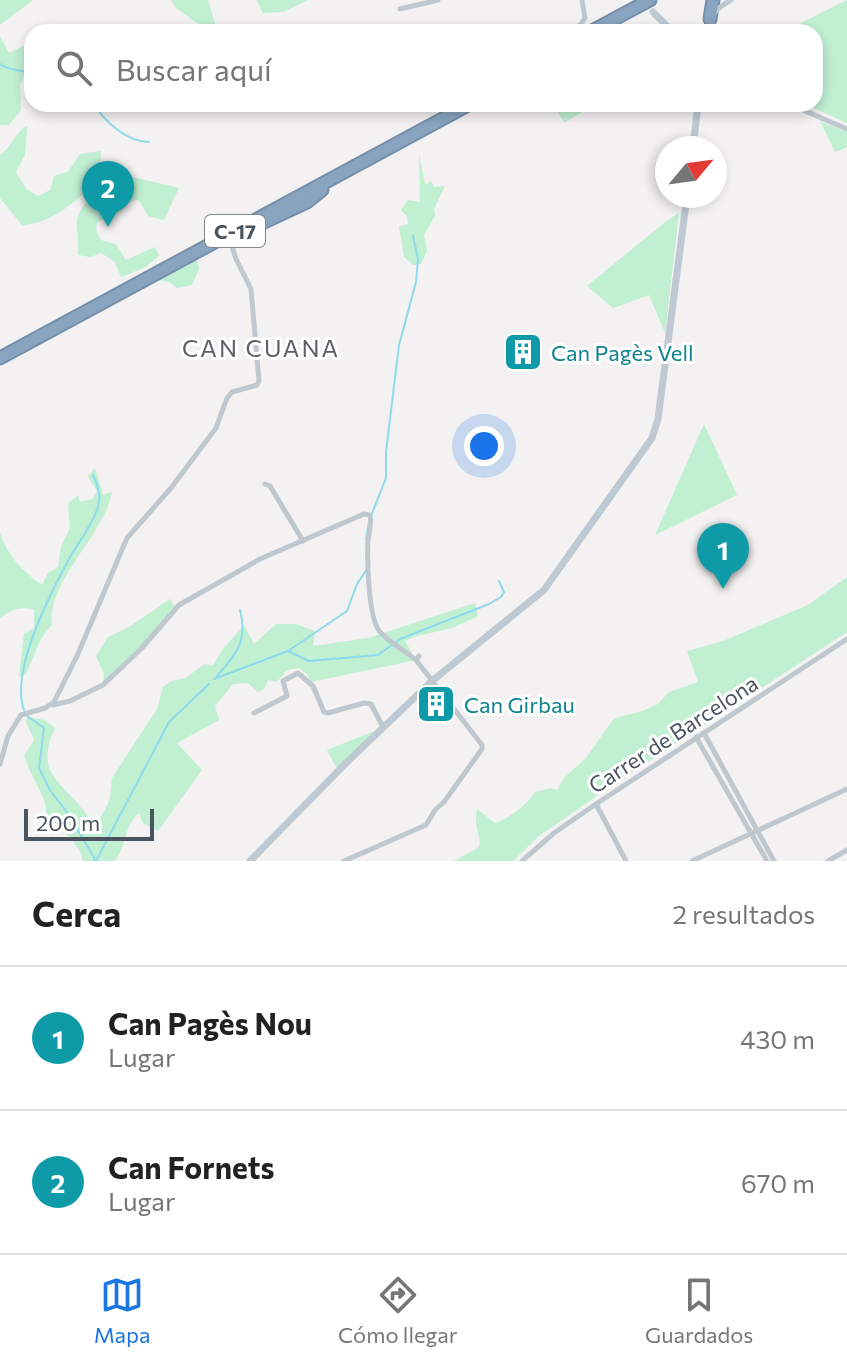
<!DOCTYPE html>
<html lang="es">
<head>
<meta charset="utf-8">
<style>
	:root { --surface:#fff; --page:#f2f2f2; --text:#222; --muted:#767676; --line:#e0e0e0; --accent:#1b76e3 }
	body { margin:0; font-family:Commissioner,sans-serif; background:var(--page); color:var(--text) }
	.compass { position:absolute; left:655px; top:136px; width:72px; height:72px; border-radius:50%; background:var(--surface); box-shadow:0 4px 12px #0003; rotate:61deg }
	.scale { position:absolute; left:24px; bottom:20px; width:130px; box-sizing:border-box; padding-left:8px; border:4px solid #49545e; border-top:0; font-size:22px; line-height:28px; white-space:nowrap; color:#49545e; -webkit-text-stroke:6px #fff; paint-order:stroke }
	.you { position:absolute; left:484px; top:446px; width:28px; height:28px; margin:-20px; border:6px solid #fff; border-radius:50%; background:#1a73e8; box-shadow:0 0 0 12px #1a73e833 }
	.badge { display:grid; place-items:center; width:52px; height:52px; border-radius:50%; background:var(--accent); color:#fff; font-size:26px; font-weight:700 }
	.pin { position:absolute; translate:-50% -66px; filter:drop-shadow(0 2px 4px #0008) }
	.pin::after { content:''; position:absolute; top:42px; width:28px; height:24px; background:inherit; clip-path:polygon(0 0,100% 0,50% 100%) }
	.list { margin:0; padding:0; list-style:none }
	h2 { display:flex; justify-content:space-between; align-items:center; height:104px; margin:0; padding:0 32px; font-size:34px }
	h2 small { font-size:26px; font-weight:400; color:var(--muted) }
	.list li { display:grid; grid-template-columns:52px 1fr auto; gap:24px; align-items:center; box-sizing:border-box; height:144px; padding:0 32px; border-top:2px solid var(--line) }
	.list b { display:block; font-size:30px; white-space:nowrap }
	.list p { margin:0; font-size:26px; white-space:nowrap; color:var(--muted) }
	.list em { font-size:26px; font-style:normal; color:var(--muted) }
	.icon { flex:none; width:44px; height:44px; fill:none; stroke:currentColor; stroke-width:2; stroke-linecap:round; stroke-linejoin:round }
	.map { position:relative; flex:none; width:847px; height:861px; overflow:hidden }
	.search { position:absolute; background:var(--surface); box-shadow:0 4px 12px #0003; left:24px; right:24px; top:24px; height:88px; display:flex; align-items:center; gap:20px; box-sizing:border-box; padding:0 28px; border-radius:24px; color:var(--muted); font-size:30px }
	.sheet { height:392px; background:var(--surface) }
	nav { display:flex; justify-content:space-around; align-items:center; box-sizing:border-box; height:112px; border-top:2px solid var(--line); background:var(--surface); font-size:22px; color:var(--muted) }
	nav a { display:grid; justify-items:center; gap:4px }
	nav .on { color:var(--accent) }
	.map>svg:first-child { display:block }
	.green { fill:#c0efd2 }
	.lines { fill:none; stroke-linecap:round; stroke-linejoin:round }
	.stream { stroke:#8edaec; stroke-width:2 }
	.highway-casing { stroke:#748faa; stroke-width:15 }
	.street { stroke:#bfc8cf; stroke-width:5 }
	.secondary { stroke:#bfc9d4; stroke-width:7 }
	.highway { stroke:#89a4be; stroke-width:11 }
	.labels { text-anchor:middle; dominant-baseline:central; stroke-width:6; stroke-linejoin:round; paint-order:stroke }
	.shield { fill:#fff; stroke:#80878e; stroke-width:2 }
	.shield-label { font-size:20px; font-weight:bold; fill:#49545e }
	.culture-label { font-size:22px; fill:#0d838f; stroke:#fff; text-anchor:start }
	.street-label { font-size:22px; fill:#49545e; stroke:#fff }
	.neighbourhood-label { font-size:24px; letter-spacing:2px; fill:#5d6166; stroke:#fff }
</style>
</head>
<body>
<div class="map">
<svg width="847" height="861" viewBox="0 0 847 861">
	<rect width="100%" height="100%" fill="#f3f1f1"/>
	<g class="green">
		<path d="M0,0h33l-33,25z"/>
		<path d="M171,0h37l8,27 -6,5 -34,-24z"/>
		<path d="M257,0h51l-25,12 -20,1z"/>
		<path d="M847,0v123l-42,-19h10v-72h-32z"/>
		<path d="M0,36l9,17 23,-11v34h-8l-4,8 1,26 -12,15h-9z"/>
		<path d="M554,104h42l-32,19z"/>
		<path d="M820,121l27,11v15l-12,5z"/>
		<path d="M27,126l-2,29 -9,17 10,17 12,7 12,-6 4,-14 14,-4 12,-18 21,-3 -1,30c-24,18 -47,43 -78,44l-22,-27v-43c12,-8 15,-23 27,-29z"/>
		<path d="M419,154l6,31 6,-4 3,6 11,-1 -11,23 1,7 -11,19 3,16 -6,13 -8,1 -9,-8 -5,-30 9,-3 -1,-8 -6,-6 7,-10 12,2z"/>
		<path d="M129,176l50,12 -15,32 -16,-4 -9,-16 -8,1 -11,11 -23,10 -1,8 5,10 15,4 10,16 29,-13 4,9 -13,11 -25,10 -7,-16 -13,-8 -10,4 -13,-2c1,-11 -1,-21 -1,-32 0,-18 24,-35 35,-46z"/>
		<path d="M679,213l-14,120 -16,-38 -36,13 -26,-22 77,-63z"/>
		<path d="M196,255l3,14 -7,16 -15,3 -8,-6 -16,-3z"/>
		<path d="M704,424l33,71 -82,40z"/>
		<path d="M95,468l8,27 9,-3c-8,44 -65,88 -60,132l-11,15 -15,35 -7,3 5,-43 10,-6v-19c-15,-2 -22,-1 -34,10v-86c7,22 23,39 42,52l6,-12 10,-6 3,-21 9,-18 -2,-24 10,-9 2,7 12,-3 5,-8 -9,-15z"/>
		<path d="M847,577v55l-246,161 -62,43 -26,25h-59l25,-14c3,-10 -6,-21 -2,-38l18,14c12,-3 33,-19 40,-31l15,-4 7,2 7,-12 22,-20 26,-37 6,-4 25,-6 15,-7 11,-12 29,-10 -11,-31 36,-10 85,-36z"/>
		<path d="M170,599l6,9 -35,41 -38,36 1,-11 -8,-18 12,-19 21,-10z"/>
		<path d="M475,603l3,13 -26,12 -39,9 -8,4 11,19 -105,22 -4,-8 -8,-6 -12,2 -10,12 -9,-2 -4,9 -6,3 -10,-9 -15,1 -18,22 4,14 -42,23 25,27 -44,61 -15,-8 -4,-10c-15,12 -13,35 -24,48h-32c-6,-22 -15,-23 -28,-38l-7,3c-3,-8 0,-17 -4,-26 -7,-17 -14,-26 -20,-45l10,-15 -8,-18 1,-5 17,3 11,8c-21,45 6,53 30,84 4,5 7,11 10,17l15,-30 2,-21 45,-69 6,-22 8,-6 15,-3 18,-14 9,1 10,-16 21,-24 10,19 22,-20h20l19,7 -2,15 55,-8z"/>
		<path d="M377,730l-40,39 -10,-19z"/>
	</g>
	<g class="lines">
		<g class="stream">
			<path d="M0,64c9,7 22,5 32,11"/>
			<path d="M94,104c11,18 33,38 55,38"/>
			<path d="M371,516l15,-38v-26l13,-107 17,-63 2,-23 -5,-23"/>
			<path d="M366,539l3,-17"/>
			<path d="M288,651l59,-40 10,-27 10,-15"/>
			<path d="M217,676c20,-23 31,-35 23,-66"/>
			<path d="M214,679l74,-28 21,10 69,-6 22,-16 89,-35 12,-7 3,-5 -5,-11"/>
			<path d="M24,710c-14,-38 26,-116 45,-151 9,-16 22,-32 28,-49 5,-13 1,-24 -4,-35"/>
			<path d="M27,716l17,12 -5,40 11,22 19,25 27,46"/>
			<path d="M97,859l72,-137 40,-38"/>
		</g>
		<defs>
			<g id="highway">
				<path d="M710,19l3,-19"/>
				<path d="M590,32l60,-32"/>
				<path d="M260,224l47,-22 15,-12"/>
				<path d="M0,358l470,-254"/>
			</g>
		</defs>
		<use href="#highway" class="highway-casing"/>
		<g class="street">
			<path d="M400,9l38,-9"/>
			<path d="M570,32l11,-8 4,-6 -3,-18"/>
			<path d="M711,32c-2,-18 6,-24 20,-32"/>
			<path d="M789,104l58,25"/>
			<path d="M265,484l5,2 33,55"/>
			<path d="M53,705l17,-4 33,-16 38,-36 38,-44 81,-46 104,-45 6,1c2,9 -1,16 -2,25 -1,19 0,81 13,93 10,10 24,18 35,27"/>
			<path d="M254,713l33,-17 -4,-15 15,-8 15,13 11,26 4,1 36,-10 7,1 12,23"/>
			<path d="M704,733l70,128"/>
			<path d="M696,737l71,124"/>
			<path d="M0,764l8,-28 13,-21 24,-7 9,-6 23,-46 50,-118 44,-50 45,-60 11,-30 5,-6 25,-7 2,-4 -8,-92 -15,-30 -7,-23"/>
			<path d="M596,804l30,57"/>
			<path d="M344,861l82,-36 9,-15 9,-8 38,-53v-4l-66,-85 3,-4"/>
			<path d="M522,861l32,-28 42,-29 251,-165"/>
			<path d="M692,861l155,-72"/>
			<path d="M828,861l19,-11"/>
		</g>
		<g class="secondary">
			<path d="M653,12l20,20"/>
			<path d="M693,148l5,-44"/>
			<path d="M250,861l96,-98 86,-82 112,-91 108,-152 6,-19 29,-223"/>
		</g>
		<use href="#highway" class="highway"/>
	</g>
	<defs>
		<symbol id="building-square" viewBox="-11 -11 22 22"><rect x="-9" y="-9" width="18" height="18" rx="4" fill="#0f9aa8" stroke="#fff"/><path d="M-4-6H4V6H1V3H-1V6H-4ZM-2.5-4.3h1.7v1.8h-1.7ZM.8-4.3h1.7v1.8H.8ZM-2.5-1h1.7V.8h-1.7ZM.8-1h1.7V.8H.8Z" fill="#fff"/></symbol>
	</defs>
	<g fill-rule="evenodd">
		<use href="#building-square" x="501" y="330" width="44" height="44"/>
		<use href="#building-square" x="414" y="682" width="44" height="44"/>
	</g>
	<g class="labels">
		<rect class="shield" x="205" y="215" width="60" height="32" rx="6"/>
		<g class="shield-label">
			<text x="235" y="231">C-17</text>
		</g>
		<g class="culture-label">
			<text x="551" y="352">Can Pagès Vell</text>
			<text x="464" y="704">Can Girbau</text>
		</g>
		<g class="street-label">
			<text transform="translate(673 734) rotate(-33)">Carrer de Barcelona</text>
		</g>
		<g class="neighbourhood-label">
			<text x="261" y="347">CAN CUANA</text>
		</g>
	</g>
</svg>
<svg class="compass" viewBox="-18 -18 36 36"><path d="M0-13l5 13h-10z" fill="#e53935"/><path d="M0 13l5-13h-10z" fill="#767676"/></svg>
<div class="scale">200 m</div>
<div class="you"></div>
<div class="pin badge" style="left:723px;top:589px;background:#0f9aa8">1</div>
<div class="pin badge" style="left:108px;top:227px;background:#0f9aa8">2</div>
<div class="search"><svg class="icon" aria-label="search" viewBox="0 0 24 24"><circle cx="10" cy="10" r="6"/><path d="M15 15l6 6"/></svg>Buscar aquí</div>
</div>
<section class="sheet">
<h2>Cerca<small>2 resultados</small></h2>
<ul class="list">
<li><span class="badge" style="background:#0f9aa8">1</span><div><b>Can Pagès Nou</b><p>Lugar</p></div><em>430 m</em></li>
<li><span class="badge" style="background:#0f9aa8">2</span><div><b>Can Fornets</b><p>Lugar</p></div><em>670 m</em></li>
</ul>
</section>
<nav>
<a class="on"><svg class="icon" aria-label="map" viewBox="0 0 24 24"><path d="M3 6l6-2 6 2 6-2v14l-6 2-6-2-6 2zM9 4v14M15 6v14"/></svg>Mapa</a>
<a><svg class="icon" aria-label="directions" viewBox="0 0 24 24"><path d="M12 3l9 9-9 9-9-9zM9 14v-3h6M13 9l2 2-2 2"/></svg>Cómo llegar</a>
<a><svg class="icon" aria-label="saved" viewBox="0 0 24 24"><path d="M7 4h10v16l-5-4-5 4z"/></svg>Guardados</a>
</nav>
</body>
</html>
